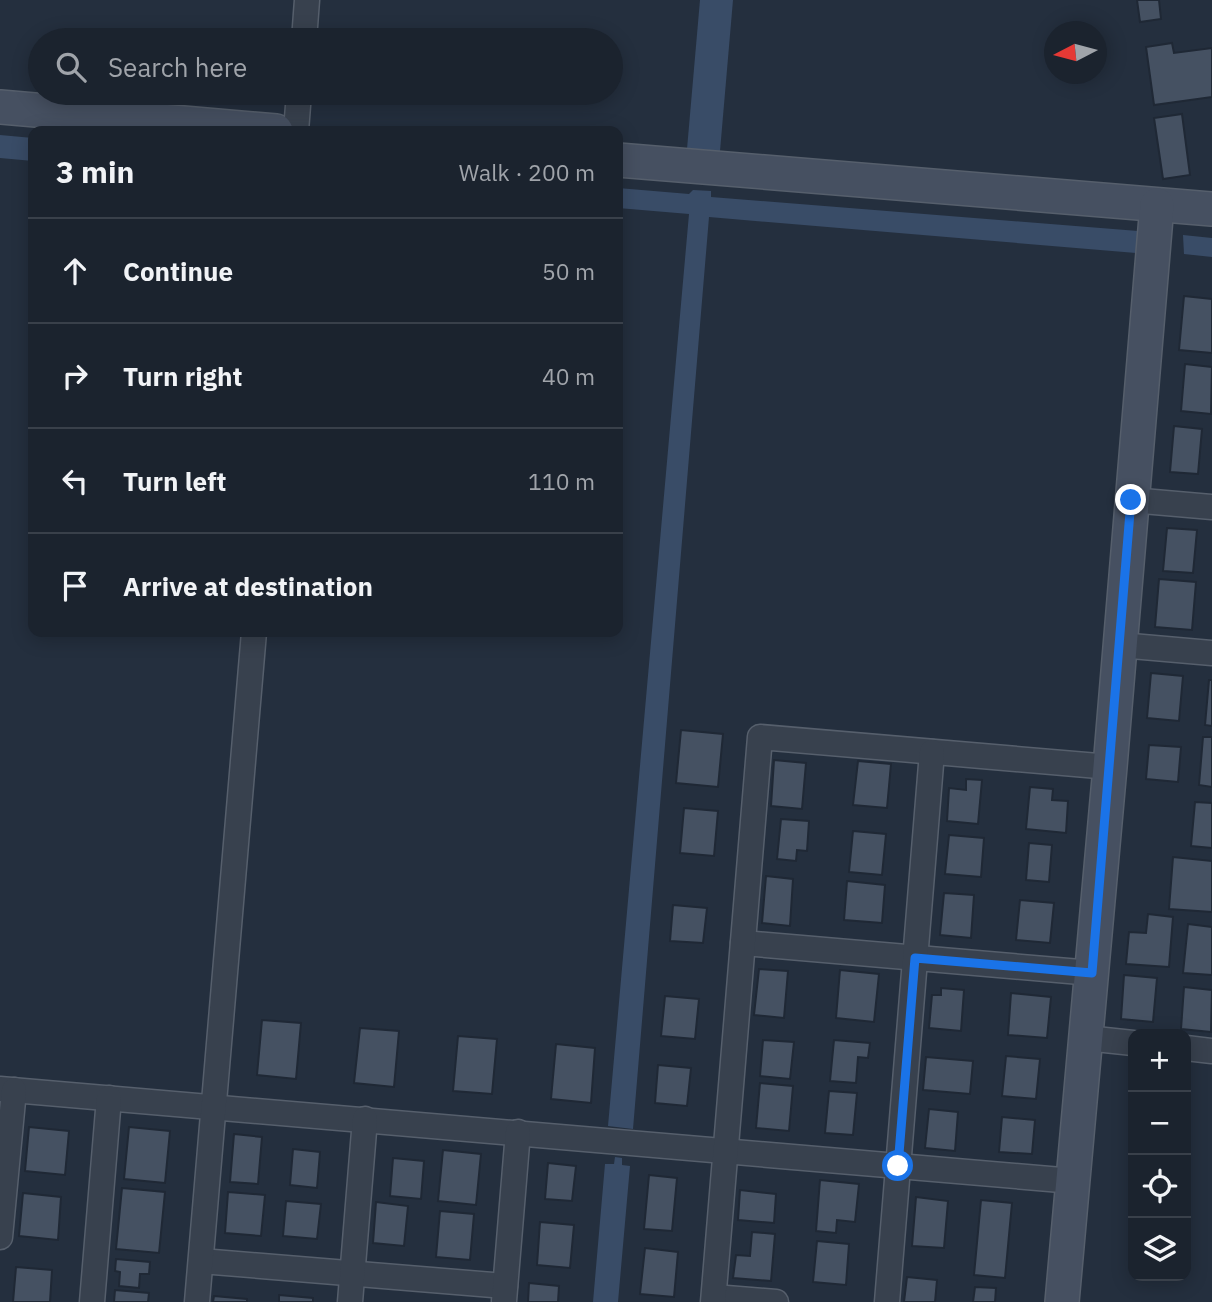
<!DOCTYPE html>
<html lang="en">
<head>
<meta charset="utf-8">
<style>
	:root { --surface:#1b232e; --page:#282f3a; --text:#f1f3f6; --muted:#a0a4aa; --line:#39404a }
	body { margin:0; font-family:"IBM Plex Sans",sans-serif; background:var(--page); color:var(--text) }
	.controls { position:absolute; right:21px; bottom:21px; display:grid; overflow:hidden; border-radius:14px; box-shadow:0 4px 18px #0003 }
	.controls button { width:63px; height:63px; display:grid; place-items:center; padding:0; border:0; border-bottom:2px solid var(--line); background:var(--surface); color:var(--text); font:35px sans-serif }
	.compass { position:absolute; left:1044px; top:21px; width:63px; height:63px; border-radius:50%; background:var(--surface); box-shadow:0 4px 18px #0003; rotate:264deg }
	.stop { position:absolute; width:21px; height:21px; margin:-16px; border:5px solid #1a73e8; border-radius:50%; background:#fff }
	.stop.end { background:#1a73e8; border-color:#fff; box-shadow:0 2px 7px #0008 }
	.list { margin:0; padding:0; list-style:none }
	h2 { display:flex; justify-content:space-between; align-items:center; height:91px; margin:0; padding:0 28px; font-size:30px }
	h2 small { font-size:23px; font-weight:400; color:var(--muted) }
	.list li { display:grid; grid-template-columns:46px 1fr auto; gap:21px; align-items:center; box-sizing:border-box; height:105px; padding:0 28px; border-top:2px solid var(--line) }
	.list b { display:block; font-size:26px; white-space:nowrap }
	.list em { font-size:23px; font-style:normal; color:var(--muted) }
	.icon { flex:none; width:38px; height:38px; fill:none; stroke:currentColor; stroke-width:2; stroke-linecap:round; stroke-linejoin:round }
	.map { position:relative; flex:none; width:1212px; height:1302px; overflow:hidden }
	.search { position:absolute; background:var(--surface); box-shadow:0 4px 18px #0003; left:28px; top:28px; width:595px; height:77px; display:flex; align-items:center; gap:18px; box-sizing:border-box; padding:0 24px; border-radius:38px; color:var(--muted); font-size:26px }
	.panel { position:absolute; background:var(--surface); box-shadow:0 4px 18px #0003; left:28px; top:126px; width:595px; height:511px; border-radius:14px }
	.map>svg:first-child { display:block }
	.water { fill:#394c67 }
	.building { fill:#455162; stroke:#1f2835; stroke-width:2 }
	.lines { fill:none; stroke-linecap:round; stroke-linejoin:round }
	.street-casing { stroke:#565f6c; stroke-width:27 }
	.secondary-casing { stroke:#565f6c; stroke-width:36 }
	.street { stroke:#38414e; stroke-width:24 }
	.secondary { stroke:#465061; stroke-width:33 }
	.route { stroke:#1a73e8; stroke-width:9 }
</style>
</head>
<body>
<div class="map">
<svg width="1212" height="1302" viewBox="0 0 1212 1302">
	<rect width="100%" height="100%" fill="#242f3e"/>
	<g class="water">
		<path d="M700,0h33l-13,151 -33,-2z"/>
		<path d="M0,135l33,3v23l-33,-3z"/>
		<path d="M618,188l71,6 4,-4 18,1v6l427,34 -2,22 -427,-36 -76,912 -25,-3 81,-912 -71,-6z"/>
		<path d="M1183,235l29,3v19l-28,-3z"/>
		<path d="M615,1157l7,1v7l8,1 -12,136h-25l12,-138h9z"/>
	</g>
	<g class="building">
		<path d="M1137,0h22l2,19 -21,3z"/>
		<path d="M1172,43l2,10 38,-5v49l-58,8 -8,-58z"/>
		<path d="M1182,114l8,61 -27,4 -9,-61z"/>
		<path d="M1184,296l28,3v54l-33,-3z"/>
		<path d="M1185,364l27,3 -1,47 -30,-3z"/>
		<path d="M1174,426l28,3 -4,45 -28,-2z"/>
		<path d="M1167,528l30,2 -4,43 -30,-2z"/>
		<path d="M1159,579l37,3 -4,48 -37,-3z"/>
		<path d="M1151,673l32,3 -4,45 -32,-3z"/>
		<path d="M1209,680h3v46l-7,-1z"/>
		<path d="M681,730l42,4 -5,53 -42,-4z"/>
		<path d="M1203,737h9v50l-13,-2z"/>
		<path d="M1149,745l32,2 -3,35 -32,-3z"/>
		<path d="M774,760l32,3 -4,46 -31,-3z"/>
		<path d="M858,761l33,3 -4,44 -34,-3z"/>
		<path d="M966,779l16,1 -4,44 -31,-3 2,-33 17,2z"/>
		<path d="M1030,787l23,2 -1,11 16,1 -2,32 -40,-4z"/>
		<path d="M1195,802l17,1v45l-21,-2z"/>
		<path d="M684,808l34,3 -4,45 -34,-3z"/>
		<path d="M781,819l28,2 -2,30 -10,-1 -1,11 -19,-2z"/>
		<path d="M853,831l33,3 -4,41 -33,-3z"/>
		<path d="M949,835l35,3 -3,39 -36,-3z"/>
		<path d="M1029,843l23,2 -3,37 -23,-2z"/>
		<path d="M1173,857l39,4v51l-43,-3z"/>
		<path d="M766,876l27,3 -3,47 -28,-3z"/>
		<path d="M847,881l38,4 -3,38 -38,-3z"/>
		<path d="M944,893l30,2 -3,43 -31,-3z"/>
		<path d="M1020,900l34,3 -4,40 -34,-3z"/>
		<path d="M673,905l34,3 -4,35 -33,-2z"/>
		<path d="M1148,914l25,3 -4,50 -43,-3 3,-32 17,1z"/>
		<path d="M1188,924l24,3v48l-29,-2z"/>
		<path d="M759,969l29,2 -4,47 -30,-3z"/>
		<path d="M840,970l39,4 -5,48 -38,-4z"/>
		<path d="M1124,975l33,3 -4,44 -32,-3z"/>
		<path d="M1184,987l28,3 -1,42 -30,-3z"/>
		<path d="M941,988l23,2 -3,41 -32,-3 3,-33h9z"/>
		<path d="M1011,993l40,4 -4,41 -39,-3z"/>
		<path d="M665,996l34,3 -4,40 -34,-3z"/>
		<path d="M262,1020l39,3 -5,56 -39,-4z"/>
		<path d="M360,1028l39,3 -5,56 -40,-4z"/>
		<path d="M458,1036l39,3 -5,55 -39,-3z"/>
		<path d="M763,1040l31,2 -4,37 -30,-3z"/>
		<path d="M834,1040l36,3 -2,15 -10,-1 -2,26 -26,-2z"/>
		<path d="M556,1044l39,4 -4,55 -40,-4z"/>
		<path d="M1006,1056l34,3 -4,40 -34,-3z"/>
		<path d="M926,1057l47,4 -3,33 -47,-4z"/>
		<path d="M658,1065l33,3 -4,38 -32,-3z"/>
		<path d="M760,1083l33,3 -4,45 -33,-3z"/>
		<path d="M829,1091l28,2 -4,42 -28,-2z"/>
		<path d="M929,1109l29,3 -3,39 -30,-3z"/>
		<path d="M1002,1117l33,3 -3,34 -33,-2z"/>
		<path d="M29,1127l40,4 -4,44 -40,-4z"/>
		<path d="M129,1127l41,4 -5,52 -41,-4z"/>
		<path d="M234,1134l28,3 -4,47 -28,-2z"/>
		<path d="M293,1149l27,3 -3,36 -27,-3z"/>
		<path d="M443,1150l38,4 -5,51 -38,-4z"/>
		<path d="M393,1158l31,3 -3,38 -31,-3z"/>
		<path d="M548,1163l28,3 -4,35 -27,-2z"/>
		<path d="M649,1175l28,3 -5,53 -28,-2z"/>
		<path d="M820,1180l39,4 -4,38 -18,-2 -1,13 -20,-2z"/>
		<path d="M122,1188l43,4 -6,61 -43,-4z"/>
		<path d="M740,1190l36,4 -2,29 -36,-3z"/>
		<path d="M228,1192l37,3 -4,41 -36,-3z"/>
		<path d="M23,1193l38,4 -3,43 -39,-4z"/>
		<path d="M916,1197l32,4 -4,47 -32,-2z"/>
		<path d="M981,1200l31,3 -7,75 -31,-3z"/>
		<path d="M286,1201l35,3 -4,35 -34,-3z"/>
		<path d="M376,1202l32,4 -4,40 -31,-3z"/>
		<path d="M440,1211l34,3 -4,46 -34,-3z"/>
		<path d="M540,1222l34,3 -4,43 -33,-3z"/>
		<path d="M752,1232l23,2 -4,47 -38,-3 3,-23 14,1z"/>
		<path d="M817,1241l32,3 -3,41 -33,-3z"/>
		<path d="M645,1248l33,4 -4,45 -34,-3z"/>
		<path d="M116,1259l34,3 -1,12h-9l-1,14 -20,-2 1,-14 -5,-1z"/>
		<path d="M16,1267l36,3 -2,32h-37z"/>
		<path d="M907,1277l30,3 -2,22h-31z"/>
		<path d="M529,1283l30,3 -1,16h-30z"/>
		<path d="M975,1287l21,1 -1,14h-22z"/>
		<path d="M115,1290l34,3 -1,9h-34z"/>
		<path d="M279,1295l34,3v4h-34z"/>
		<path d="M214,1296l33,3v3h-34z"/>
	</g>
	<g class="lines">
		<defs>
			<g id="street">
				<path d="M304,40l3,-40"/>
				<path d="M296,131l3,-38"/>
				<path d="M1131,500l81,7"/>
				<path d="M1120,645l92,8"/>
				<path d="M743,943l349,30"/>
				<path d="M1086,1038l47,5"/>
				<path d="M1186,1048l26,3"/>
				<path d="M0,1089l1073,92"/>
				<path d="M0,1237l14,-147"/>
				<path d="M201,1261l304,25"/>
				<path d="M714,1297l62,5"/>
				<path d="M504,1301l14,-169"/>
				<path d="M92,1302l17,-204"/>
				<path d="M197,1302l57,-670"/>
				<path d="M350,1302l15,-183"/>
				<path d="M713,1302l47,-565 350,30"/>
				<path d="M887,1302l45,-550"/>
			</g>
			<g id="secondary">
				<path d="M0,107l276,24"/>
				<path d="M618,160l594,49"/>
				<path d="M1062,1302l48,-535 47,-562"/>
			</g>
		</defs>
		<use href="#street" class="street-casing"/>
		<use href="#secondary" class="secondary-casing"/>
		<use href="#street" class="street"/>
		<use href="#secondary" class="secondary"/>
	</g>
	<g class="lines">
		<path class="route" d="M898,1166l17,-208 177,15 39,-473"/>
	</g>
</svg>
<div class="controls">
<button>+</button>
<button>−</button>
<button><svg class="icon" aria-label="locate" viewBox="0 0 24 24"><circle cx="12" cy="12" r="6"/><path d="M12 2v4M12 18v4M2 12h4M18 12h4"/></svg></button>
<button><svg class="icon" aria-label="layers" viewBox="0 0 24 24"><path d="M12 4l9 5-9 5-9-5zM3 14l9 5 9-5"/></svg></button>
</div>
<svg class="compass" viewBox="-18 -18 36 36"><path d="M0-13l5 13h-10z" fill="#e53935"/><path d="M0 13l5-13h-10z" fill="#a0a4aa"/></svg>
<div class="stop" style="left:898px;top:1166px"></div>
<div class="stop end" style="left:1131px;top:500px"></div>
<div class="search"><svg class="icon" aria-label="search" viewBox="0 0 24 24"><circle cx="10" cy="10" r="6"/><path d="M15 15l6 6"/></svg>Search here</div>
<section class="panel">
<h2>3 min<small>Walk · 200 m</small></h2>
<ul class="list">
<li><svg class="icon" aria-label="ahead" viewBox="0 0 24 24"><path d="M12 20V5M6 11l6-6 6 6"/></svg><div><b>Continue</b></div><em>50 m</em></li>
<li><svg class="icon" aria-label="right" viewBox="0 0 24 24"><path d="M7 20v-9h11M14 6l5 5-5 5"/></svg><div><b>Turn right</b></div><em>40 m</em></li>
<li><svg class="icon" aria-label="left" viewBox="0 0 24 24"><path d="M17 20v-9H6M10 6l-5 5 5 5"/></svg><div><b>Turn left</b></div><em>110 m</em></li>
<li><svg class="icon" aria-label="arrive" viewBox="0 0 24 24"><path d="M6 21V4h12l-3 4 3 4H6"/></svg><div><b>Arrive at destination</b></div></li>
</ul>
</section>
</div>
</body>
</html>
